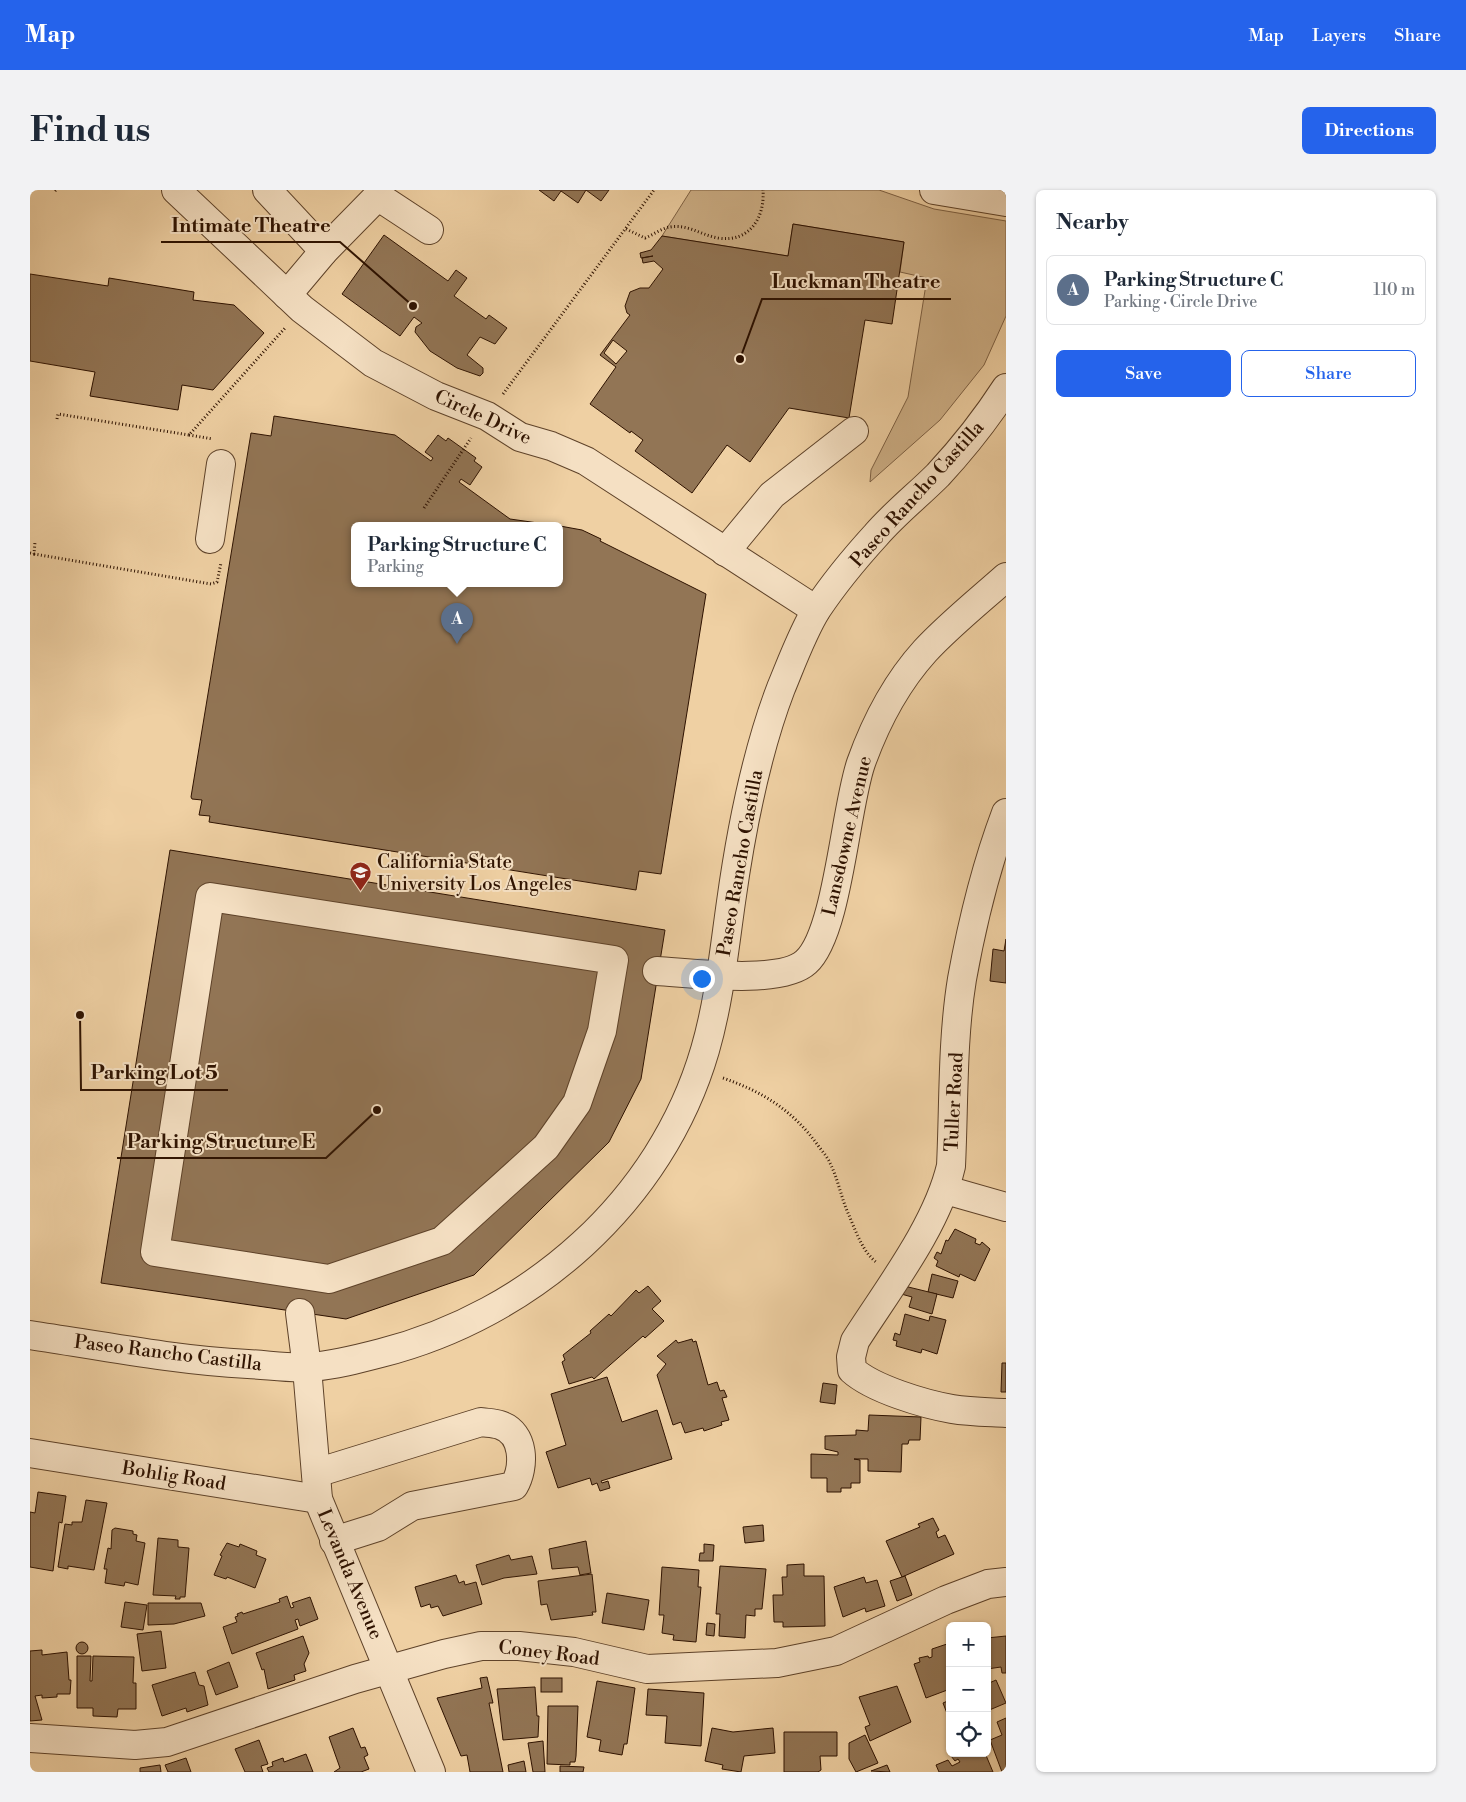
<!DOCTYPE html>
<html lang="en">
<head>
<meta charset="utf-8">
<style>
	:root { --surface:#fff; --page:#f2f2f3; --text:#1f2937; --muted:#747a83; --line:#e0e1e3; --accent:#2563eb }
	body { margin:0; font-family:"Libre Bodoni",serif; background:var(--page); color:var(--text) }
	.controls { position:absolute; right:15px; bottom:15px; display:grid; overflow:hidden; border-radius:8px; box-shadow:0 1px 4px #0004 }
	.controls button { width:45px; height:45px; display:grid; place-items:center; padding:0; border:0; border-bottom:1px solid var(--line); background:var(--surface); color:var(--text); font:25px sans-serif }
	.you { position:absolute; left:671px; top:788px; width:18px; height:18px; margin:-12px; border:4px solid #fff; border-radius:50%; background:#1a73e8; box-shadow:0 0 0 8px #1a73e833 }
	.badge { display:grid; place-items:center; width:32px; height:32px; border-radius:50%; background:var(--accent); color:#fff; font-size:16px; font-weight:700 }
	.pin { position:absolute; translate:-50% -41px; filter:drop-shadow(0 1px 2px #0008) }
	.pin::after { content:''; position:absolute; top:26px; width:18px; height:15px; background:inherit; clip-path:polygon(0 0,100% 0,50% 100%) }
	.popup { position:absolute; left:321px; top:332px; width:212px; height:65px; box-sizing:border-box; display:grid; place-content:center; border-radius:8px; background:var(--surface); filter:drop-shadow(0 1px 4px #0005); font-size:16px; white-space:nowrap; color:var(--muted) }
	.popup b { font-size:19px; color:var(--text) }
	.popup::after { content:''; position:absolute; left:50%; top:100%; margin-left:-10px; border:10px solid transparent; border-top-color:var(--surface) }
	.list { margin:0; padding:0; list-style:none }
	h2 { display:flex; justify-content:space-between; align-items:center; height:65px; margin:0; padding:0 20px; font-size:21px }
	h2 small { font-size:16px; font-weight:400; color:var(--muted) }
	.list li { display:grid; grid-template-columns:32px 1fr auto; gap:15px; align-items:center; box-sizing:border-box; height:70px; margin:0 10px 10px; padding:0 10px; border:1px solid var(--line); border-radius:8px }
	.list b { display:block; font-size:19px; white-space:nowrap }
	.list p { margin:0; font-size:16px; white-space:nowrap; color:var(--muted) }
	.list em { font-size:16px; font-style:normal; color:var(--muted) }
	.actions { display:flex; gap:10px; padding:15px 20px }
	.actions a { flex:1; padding:11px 0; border:1px solid var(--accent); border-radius:8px; text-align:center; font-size:18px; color:var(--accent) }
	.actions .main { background:var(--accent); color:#fff }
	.icon { flex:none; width:28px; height:28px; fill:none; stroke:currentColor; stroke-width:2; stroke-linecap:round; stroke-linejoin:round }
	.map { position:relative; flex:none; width:976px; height:1582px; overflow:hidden; border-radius:8px }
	header { display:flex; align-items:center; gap:30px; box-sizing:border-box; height:70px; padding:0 25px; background:var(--accent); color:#fff }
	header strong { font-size:24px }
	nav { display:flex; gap:28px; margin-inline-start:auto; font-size:18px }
	.intro { display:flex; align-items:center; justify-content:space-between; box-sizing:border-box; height:120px; padding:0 30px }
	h1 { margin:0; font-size:35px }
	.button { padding:12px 22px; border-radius:8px; background:var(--accent); color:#fff; font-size:18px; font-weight:700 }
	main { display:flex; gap:30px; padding:0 30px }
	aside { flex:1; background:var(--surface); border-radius:8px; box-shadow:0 1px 4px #0004 }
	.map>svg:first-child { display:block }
	.green { fill:#ceb087; stroke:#7e6144 }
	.building { fill:#927555; stroke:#2e1200; fill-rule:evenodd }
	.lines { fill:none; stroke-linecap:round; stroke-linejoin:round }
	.minor-casing { stroke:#5e4229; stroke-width:30 }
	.path { stroke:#2e1200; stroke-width:3; stroke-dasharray:1 2.5; stroke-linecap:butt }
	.minor { stroke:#f5e0c3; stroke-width:28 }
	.labels { text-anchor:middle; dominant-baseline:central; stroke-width:4; stroke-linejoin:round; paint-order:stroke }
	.street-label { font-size:19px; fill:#2e1200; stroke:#f5e0c3 }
	.poi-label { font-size:19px; fill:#2e1200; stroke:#f5e0c3; text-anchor:start }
	.leader { fill:none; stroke:#2e1200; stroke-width:2 }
	.callout-dot { fill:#2e1200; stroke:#f5e0c3; stroke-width:2 }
	.callout-label { font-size:20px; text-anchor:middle; font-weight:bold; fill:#2e1200; stroke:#f5e0c3; stroke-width:4; stroke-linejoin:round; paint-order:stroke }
</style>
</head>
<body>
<header>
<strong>Map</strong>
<nav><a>Map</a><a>Layers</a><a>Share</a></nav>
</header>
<div class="intro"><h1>Find us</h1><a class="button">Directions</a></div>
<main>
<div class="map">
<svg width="976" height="1582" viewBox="0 0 976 1582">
	<rect width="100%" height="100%" fill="#efd0a3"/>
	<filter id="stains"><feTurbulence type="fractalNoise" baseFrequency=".004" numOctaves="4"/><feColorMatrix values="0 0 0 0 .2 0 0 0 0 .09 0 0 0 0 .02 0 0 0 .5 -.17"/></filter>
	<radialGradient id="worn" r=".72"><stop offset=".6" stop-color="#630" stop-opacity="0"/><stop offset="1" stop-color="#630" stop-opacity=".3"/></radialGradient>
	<path class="green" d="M661,0h188l55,19 72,12v95l-22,49 -44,55 -70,62 1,-12 37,-73 19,-119 -27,-6 4,-30 -111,-18 -5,32 -126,-20z"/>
	<g class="building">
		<path d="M509,0h70l-8,11 -15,-11 -8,13 -17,-12 -7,10z"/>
		<path d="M763,34l111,18 -12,82 -27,-4 -16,98 -60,-10 -39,54 -23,-17 -35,48 -57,-42 8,-11 -12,-9 -1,2 -40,-29 26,-37 -16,-12 30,-40 -3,-2 -2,-7 5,-14 10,-4h9l14,-19 -9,-8 -11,2 -1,-5 11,-2 -12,2 -1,-5 11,-3 11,-14 126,20zM583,150l14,11 -11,13 -12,-11z"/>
		<path d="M354,45l64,46 8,-11 11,8 -13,18 32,23 3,-4 18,13 -12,16 -15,-7 -13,18 16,13v5l-3,3 -23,-8 -27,-17 -15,-19 1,-5 6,-4 -8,-6 -14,19 -58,-42z"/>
		<path d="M0,84l78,12 1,-8 85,14 -1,8 41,5 30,28 -51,57 -31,-5 -4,25 -88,-14 5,-24 -65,-11z"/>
		<path d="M244,226l121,19 36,26 2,-3 -8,-6 13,-17 8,6 2,-3 28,20 -2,3 8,6 -12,18 -9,-6 -2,3 51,37 42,6h-198v58h206v-57l22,4 19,9 -1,2 106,53 -45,280 -22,-3 -3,19 -427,-68 1,-6 -11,-1 3,-15 -10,-1 -1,-2 60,-364 20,3z"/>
		<path d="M140,660l495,80 -24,149 -32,63 -135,133 -128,44 -245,-36z"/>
		<path d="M976,749v44l-16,-2 3,-32 11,2z"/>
		<path d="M925,1039l21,10 -1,4 5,2 2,-3 8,7 -15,32 -15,-7 -1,3 -23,-11 2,-5 -4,-3 3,-6 4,2 5,-14 2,1z"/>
		<path d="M902,1084l26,7 -5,17 -25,-6z"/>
		<path d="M866,1094l41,10 -5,20 -23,-7 3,-10 -18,-5z"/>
		<path d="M618,1096l13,15 -9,8 12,12 -19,17 -2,-2 -49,43 -2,-2 -23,7 -7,-22 3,-2 -2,-5 28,-22 -1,-2 19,-17 2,2 25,-26 3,3z"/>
		<path d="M875,1124l24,7 1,-5 16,4 -9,34 -15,-5 -1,4 -25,-7 1,-5 -4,-1 2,-7 5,2z"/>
		<path d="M662,1149l1,3 3,-1 12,44 9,-3 3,9 4,-1 3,7 -5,1 7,22 -8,2 1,3 -18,6 -1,-3 -18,5 -4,-11 -8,3 -16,-50 9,-11 -9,-8 19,-16 2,3z"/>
		<path d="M972,1173h4v29h-5z"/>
		<path d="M577,1187l15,45 35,-12 15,49 -71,22 1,2 6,-2 2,7 -10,3 -3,-8 -5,2 -2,-7 -32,10 -12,-36 20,-7 -15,-51z"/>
		<path d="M793,1193l14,2 -2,19 -15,-2z"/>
		<path d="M839,1225l52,2 -1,23h-11l-1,4h-6l-1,28 -33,-1v-12h-14l6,1v23h-9v5h-10v4h-14v-14h-16v-24l27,1v-3l-13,-3v-13l31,-1v-5l12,1z"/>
		<path d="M8,1302l28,4 -4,27 -3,-1 -6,49 -23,-4v-55l5,1z"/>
		<path d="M56,1310l21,3 -13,67 -26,-4v3l-10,-2 7,-43 7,1v-3h10z"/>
		<path d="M903,1328l6,12 -3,2 2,6 7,-3 9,19 -52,23 -16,-36 34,-14 -2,-3z"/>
		<path d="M733,1335l1,16 -19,2 -2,-16z"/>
		<path d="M85,1338l18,3v3l4,1 -1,6 9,2 -7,42 -13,-3 -1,4 -19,-3 2,-14h-3l4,-21 3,1 1,-19z"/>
		<path d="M128,1348l20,2v7l11,1 -4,49h-5v2h-5l1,-3 -23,-1z"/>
		<path d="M556,1351l5,32 -11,2 -2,-8 -26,2 -3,-20z"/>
		<path d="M197,1353l12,4 1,-3 17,7 -1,4 10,4 -11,29 -28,-11 -1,2 -12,-4 8,-19 -2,-1z"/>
		<path d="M674,1354l10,1 -1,16h-14l1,-8h4z"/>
		<path d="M479,1365l2,5 21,-4 5,18 -33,4 -22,7 -6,-20z"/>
		<path d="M774,1374v12h20l1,50 -42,1v-5h-9l-1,-27h10l-1,-18h5v-12z"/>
		<path d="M690,1376l46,3 -4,40h-7v7l-9,-1 -1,23 -26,-2 1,-22h-4z"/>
		<path d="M632,1377l37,3 -1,17h3l-5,55 -23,-2 1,-5 -12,-2 2,-18h-5z"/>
		<path d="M562,1384l4,38h-4l1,3 -42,5 -4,-16 -6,1 -3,-24z"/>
		<path d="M426,1385l3,8 5,-2 1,4 11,-3 6,22 -39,12 -5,-10 -7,2 -1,-4 -9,3 -6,-20z"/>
		<path d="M875,1386l7,19 -15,6 -7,-20z"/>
		<path d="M834,1387l2,6 11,-3 8,26 -19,6 -1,-4 -22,9 -9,-30z"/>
		<path d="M577,1403l42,7 -5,30 -42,-7z"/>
		<path d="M257,1406l4,12 3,-1 -2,-4 18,-6 8,22 -18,7 -2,-7 -3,1 3,9 -66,25 -9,-27 14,-5 -2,-5 3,-1 -1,-2 5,-2 1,2 37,-12 -1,-3z"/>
		<path d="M95,1412l22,3 -4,25 -22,-3z"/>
		<path d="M118,1413h53l4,13 -31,8 -26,1z"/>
		<path d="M677,1433l8,1 -1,12 -8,-1z"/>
		<path d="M131,1441l5,37 -24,3 -5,-37z"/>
		<path d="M273,1446l6,17 -5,11 2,7 -12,4 1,5 -27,9 -4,-20 -2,1 -6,-17z"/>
		<path d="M976,1446v37h-4l-1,-6 -14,2v-31z"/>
		<circle cx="52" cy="1458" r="6"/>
		<path d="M920,1453v46l-24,9 -12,-34 6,-2 -1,-4 9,-2 1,2 3,-1v-8z"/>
		<path d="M12,1460v5l25,-3 2,28h2l-1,14h-13v3l-15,1v-3l-7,1 7,24 -12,1v-70z"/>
		<path d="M47,1466h14l-1,25h2l1,-25 41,1 -1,26h3v26h-18l-1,8 -24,-1v-8h-16z"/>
		<path d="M199,1472l9,25 -22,8 -9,-24z"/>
		<path d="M165,1482l4,13 5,1 4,19 -21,7 -1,-4 -24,8 -10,-31z"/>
		<path d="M457,1487l6,26h-4l14,69h-33l-3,-17 -6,1 -24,-58 45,-10 -2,-10z"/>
		<rect x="511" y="1488" width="21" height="14"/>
		<path d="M966,1490l10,23 -19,8v-27z"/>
		<path d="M567,1491l38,7 -8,56h-3l-2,11 -23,-4 2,-11 -14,-3z"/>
		<path d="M867,1496l14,36 -41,19 -5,-14 5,-2 -11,-28z"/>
		<path d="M505,1497l2,29h2l-1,21 -35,3 -6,-51z"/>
		<path d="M618,1499l56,4 -3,53 -36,-3 2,-27 -21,-1z"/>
		<path d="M920,1510v21l-7,-18z"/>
		<path d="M518,1516h30l-2,50 -1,6h-5v3l-23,-1z"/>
		<path d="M976,1528v54h-4l-12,-32 12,-5 -5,-13z"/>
		<path d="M323,1538l8,20 4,-1 3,8 -4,2 5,12 -8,3h-27l6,-4 -11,-31z"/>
		<path d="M682,1538l21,4 40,-4 2,25 -31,3 -3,16 -19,-3 1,-4 -18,-4z"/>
		<path d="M754,1542h53v24h-17l1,14 -3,2h-34z"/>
		<path d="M835,1545l13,28 -22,9 -7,-13v-16z"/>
		<path d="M229,1550l9,24 -7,2 2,6h-18l-10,-23z"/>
		<path d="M513,1551l2,31h-12l-5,-29z"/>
		<path d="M925,1563h30l8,19h-54l-3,-7 12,-5 4,6 8,-4 -2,-3 -3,2 -4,-5z"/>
		<path d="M276,1564l7,18h-44l-2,-4 6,-2 -1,-4 11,-4 1,4z"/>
		<path d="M156,1568l5,14h-23l-3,-7z"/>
		<path d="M494,1571l2,11h-17l-1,-7z"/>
		<path d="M130,1575l1,7h-21v-4z"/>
		<path d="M857,1575l3,7 -19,-1z"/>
		<path d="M530,1576l24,1 -1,5h-23z"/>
	</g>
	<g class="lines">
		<defs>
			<g id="minor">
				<path d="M146,0l126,119 71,54 63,33 51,20 33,21 31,9 35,15 230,149"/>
				<path d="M237,0l57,61"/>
				<path d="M904,0l72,12"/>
				<path d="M257,105l37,-44 51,-52 10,2 44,29"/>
				<path d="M180,349l11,-75"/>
				<path d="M695,362l47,-57 82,-64"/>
				<path d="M976,623c-20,53 -34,111 -44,166 -10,61 -8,125 -11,187 -14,60 -63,123 -96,175l-4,16 1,13c21,19 72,34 100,39 18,3 36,3 54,4"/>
				<path d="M180,707l404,63 -12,71 -25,72 -31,44 -104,94 -113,38 -174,-27z"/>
				<path d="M627,781c35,2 124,14 149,-9 32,-29 39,-153 55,-199 14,-39 36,-81 64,-112 24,-26 54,-50 81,-74"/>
				<path d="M916,1000l60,17"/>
				<path d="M270,1123l7,55 11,131 113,273"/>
				<path d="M0,1145c73,11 145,25 218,29 21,1 43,5 63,3 24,-2 47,-8 70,-14 150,-38 280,-152 324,-303 14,-48 19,-99 26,-148 10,-72 24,-146 50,-214 10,-24 22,-57 36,-79 16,-24 39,-52 59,-74 19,-22 42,-40 62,-60 25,-27 48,-56 68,-87"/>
				<path d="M0,1263l288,46"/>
				<path d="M286,1283l165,-51c6,1 13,1 19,3 25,8 25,42 14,61l-102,20 -34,21 -44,14"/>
				<path d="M0,1548l105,7 32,-3 188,-63 89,-25 37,-8h38l55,6 73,17 130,-6 59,-12 110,-51 42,-16 18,-2"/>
			</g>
		</defs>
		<use href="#minor" class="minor-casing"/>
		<g class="path">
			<path d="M25,1l1,-1"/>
			<path d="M596,39l19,9c8,-3 17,-10 25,-11 18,-3 31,8 48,11 32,5 47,-21 45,-48"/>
			<path d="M473,204l151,-204"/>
			<path d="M27,229l1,-5 131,21 96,-107"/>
			<path d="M159,245l24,4"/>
			<path d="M394,318l47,-70"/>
			<path d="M0,363l4,1 1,-12"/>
			<path d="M4,364l177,30 6,-2 4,-19"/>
			<path d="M693,888c40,14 69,32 94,66 4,6 10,12 13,19 8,16 11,34 18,50 7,16 14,38 28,49"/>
		</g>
		<use href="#minor" class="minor"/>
	</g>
	<defs>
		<symbol id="university-pin" viewBox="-11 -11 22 30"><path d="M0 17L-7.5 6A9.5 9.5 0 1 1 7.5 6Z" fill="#8f2418" stroke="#f5e0c3"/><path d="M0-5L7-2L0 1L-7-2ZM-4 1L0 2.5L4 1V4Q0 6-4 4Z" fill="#fff"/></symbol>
	</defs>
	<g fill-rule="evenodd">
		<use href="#university-pin" x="318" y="670" width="25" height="34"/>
	</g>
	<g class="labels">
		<g class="street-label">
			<text transform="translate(453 227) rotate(25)">Circle Drive</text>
			<text transform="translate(887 304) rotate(-48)">Paseo Rancho Castilla</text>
			<text transform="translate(817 646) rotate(-77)">Lansdowne Avenue</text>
			<text transform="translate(710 673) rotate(-80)">Paseo Rancho Castilla</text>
			<text transform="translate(924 912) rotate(-87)">Tuller Road</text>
			<text transform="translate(138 1163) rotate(7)">Paseo Rancho Castilla</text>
			<text transform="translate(144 1286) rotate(9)">Bohlig Road</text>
			<text transform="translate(320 1384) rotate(67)">Levanda Avenue</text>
			<text transform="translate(519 1463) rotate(7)">Coney Road</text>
		</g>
		<g class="poi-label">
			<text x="347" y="672">California State<tspan x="347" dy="22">University Los Angeles</tspan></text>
		</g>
	</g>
	<path class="leader" d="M383 116L310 52H131M710 169L732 109H921M50 825L51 900H198M347 920L296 968H87"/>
	<g class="callout-dot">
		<circle cx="383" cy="116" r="5"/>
		<circle cx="710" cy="169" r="5"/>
		<circle cx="50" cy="825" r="5"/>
		<circle cx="347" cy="920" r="5"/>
	</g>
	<g class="callout-label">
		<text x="221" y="42">Intimate Theatre</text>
		<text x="826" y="98">Luckman Theatre</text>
		<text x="124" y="889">Parking Lot 5</text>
		<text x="191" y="958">Parking Structure E</text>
	</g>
	<rect width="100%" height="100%" filter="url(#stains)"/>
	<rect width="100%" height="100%" fill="url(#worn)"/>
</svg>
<div class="controls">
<button>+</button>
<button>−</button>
<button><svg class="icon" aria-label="locate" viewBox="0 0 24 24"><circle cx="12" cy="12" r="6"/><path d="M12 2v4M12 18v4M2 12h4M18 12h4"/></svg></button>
</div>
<div class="you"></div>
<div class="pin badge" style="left:427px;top:454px;background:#5c6f8a">A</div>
<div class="popup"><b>Parking Structure C</b>Parking</div>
</div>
<aside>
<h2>Nearby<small></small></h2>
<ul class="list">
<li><span class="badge" style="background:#5c6f8a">A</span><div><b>Parking Structure C</b><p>Parking · Circle Drive</p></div><em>110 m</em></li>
</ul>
<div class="actions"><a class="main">Save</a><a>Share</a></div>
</aside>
</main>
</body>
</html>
